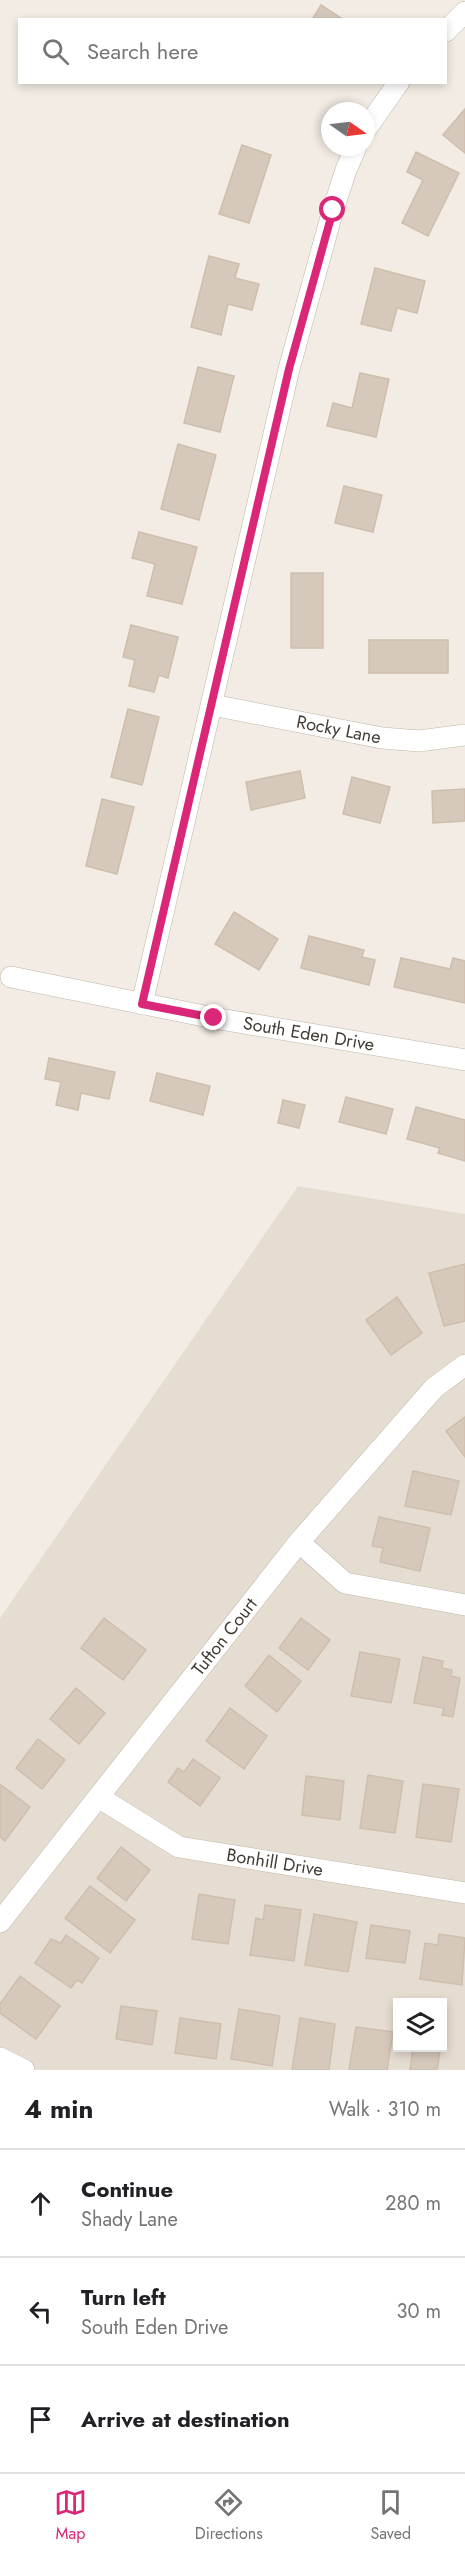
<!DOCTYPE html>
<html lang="en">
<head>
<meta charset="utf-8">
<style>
	:root { --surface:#fff; --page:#f6f6f6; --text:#202124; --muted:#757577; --line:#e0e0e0; --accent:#db2777 }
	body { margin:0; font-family:Jost,sans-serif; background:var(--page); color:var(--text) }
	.controls { position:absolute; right:18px; bottom:18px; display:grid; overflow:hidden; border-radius:0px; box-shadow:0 3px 9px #0003 }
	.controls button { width:54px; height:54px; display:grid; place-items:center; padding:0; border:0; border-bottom:2px solid var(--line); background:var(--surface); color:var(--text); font:30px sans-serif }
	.compass { position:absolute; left:321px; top:102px; width:54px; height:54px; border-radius:50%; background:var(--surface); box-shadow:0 3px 9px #0003; rotate:104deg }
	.stop { position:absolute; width:18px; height:18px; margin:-14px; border:4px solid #db2777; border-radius:50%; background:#fff }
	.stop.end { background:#db2777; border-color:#fff; box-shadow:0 2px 6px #0008 }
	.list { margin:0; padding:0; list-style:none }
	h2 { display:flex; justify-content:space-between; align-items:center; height:78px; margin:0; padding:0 24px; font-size:26px }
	h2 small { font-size:20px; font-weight:400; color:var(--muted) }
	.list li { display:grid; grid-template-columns:39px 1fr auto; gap:18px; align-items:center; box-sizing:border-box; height:108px; padding:0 24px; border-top:2px solid var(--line) }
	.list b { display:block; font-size:22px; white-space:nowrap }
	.list p { margin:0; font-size:20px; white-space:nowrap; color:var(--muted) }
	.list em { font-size:20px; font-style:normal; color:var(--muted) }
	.icon { flex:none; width:33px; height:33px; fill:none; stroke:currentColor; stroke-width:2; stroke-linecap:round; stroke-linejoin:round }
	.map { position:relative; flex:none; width:465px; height:2070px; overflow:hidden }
	.search { position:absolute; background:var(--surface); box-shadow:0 3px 9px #0003; left:18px; right:18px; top:18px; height:66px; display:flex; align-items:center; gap:15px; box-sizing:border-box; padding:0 21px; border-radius:0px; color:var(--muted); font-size:22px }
	.sheet { height:402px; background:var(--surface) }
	nav { display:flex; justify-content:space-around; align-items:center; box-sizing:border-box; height:84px; border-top:2px solid var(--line); background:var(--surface); font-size:16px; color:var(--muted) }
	nav a { display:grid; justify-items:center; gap:3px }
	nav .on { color:var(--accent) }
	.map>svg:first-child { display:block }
	.residential { fill:#e6ddd2; fill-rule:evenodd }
	.building { fill:#d6c9bc; stroke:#cebeac; stroke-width:1.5 }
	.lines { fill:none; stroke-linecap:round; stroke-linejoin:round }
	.street-casing { stroke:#c0b6a9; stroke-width:22 }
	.street { stroke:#fff; stroke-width:21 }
	.route { stroke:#db2777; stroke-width:8 }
	.labels { text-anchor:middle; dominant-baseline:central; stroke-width:6; stroke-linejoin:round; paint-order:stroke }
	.street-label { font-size:18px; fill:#433c34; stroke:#fff }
</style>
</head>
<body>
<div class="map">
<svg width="465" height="2070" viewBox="0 0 465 2070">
	<rect width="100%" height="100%" fill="#f2ece4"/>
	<path class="residential" d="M298,1186l167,28v856h-465v-452zM398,2002h44v46h-44z"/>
	<g class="building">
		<path d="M321,5l23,15h-32z"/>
		<path d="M465,109v44l-22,-18z"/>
		<path d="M242,145l29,10 -22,68 -30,-9z"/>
		<path d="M416,152l43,21 -31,63 -26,-13 21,-43 -16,-8z"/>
		<path d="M209,256l30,8 -4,14 24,6 -7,26 -24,-6 -7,31 -30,-8z"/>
		<path d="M375,268l50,13 -8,32 -20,-5 -6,23 -30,-7z"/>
		<path d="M198,367l36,9 -14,56 -36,-9z"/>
		<path d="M360,373l29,6 -13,58 -49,-11 6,-23 19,5z"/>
		<path d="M178,444l38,11 -17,65 -38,-11z"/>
		<path d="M344,486l38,9 -9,37 -38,-9z"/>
		<path d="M139,532l58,15 -15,57 -35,-8 8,-32 -23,-6z"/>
		<rect x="291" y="573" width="32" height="75"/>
		<path d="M131,625l47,12 -10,41 -9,-3 -5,17 -25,-6 6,-26 -12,-3z"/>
		<rect x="369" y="640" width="79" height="33"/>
		<path d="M128,709l31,8 -17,68 -31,-8z"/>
		<path d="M300,771l5,27 -54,12 -5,-28z"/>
		<path d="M352,777l38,10 -10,36 -37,-9z"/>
		<path d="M465,789v32l-32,2 -1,-32z"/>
		<path d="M102,799l32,8 -17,67 -31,-8z"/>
		<path d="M234,912l44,27 -19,31 -44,-26z"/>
		<path d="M309,936l55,14 -2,7 13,3 -6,25 -68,-17z"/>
		<path d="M401,958l49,11 3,-11 12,3v42l-71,-16z"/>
		<path d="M49,1058l66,14 -6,27 -28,-6 -3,17 -22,-5 5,-23 -16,-3z"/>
		<path d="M157,1073l53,13 -7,29 -53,-14z"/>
		<path d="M346,1097l47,12 -7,25 -47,-12z"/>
		<path d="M283,1100l22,5 -6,23 -21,-5z"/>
		<path d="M416,1107l49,13v41l-27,-8 2,-5 -33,-9z"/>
		<path d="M465,1264v57l-21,5 -15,-53z"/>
		<path d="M397,1297l25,36 -31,22 -25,-35z"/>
		<path d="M465,1417v40l-19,-26z"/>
		<path d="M413,1471l46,10 -8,34 -46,-9z"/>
		<path d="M379,1517l51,11 -10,43 -40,-9 3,-14 -11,-2z"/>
		<path d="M104,1618l42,32 -23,30 -42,-32z"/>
		<path d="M301,1618l29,22 -22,30 -29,-22z"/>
		<path d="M360,1652l40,7 -9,44 -40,-7z"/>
		<path d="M269,1655l32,26 -24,31 -32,-26z"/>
		<path d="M423,1657l20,4 -1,7 10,2 -1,6 9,2 -7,39 -11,-2 2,-7 -30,-5z"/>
		<path d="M76,1688l29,25 -26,31 -29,-25z"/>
		<path d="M230,1708l37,28 -23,33 -38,-28z"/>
		<path d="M38,1739l27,21 -23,29 -26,-21z"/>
		<path d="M193,1759l27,19 -20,28 -32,-24 10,-14 6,4z"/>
		<path d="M368,1775l35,6 -8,52 -35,-5z"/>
		<path d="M306,1776l38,5 -4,39 -38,-5z"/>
		<path d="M0,1784l30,23 -25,34 -5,-4z"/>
		<path d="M423,1784l36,5 -8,53 -35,-5z"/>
		<path d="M121,1847l29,23 -24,31 -29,-23z"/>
		<path d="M90,1886l45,34 -25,33 -45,-35z"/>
		<path d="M199,1894l36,6 -7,44 -36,-5z"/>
		<path d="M265,1905l36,5 -7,51 -44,-6 6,-37 7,2z"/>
		<path d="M314,1914l43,8 -9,50 -43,-7z"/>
		<path d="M371,1925l39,6 -5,32 -39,-5z"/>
		<path d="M439,1934l26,4 -3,47 -42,-6 5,-36 13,2z"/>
		<path d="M66,1935l33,23 -17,25 -5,-3 -6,8 -36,-25 16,-24 10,4z"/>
		<path d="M20,1976l40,30 -24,33 -36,-26v-9z"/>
		<path d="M121,2006l36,5 -5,34 -36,-6z"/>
		<path d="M239,2009l41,7 -8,50 -41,-7z"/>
		<path d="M180,2018l41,6 -5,35 -41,-6z"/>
		<path d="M300,2018l35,6 -6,46h-37z"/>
		<path d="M356,2027l37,5 -6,38h-38z"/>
		<path d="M413,2048l27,3 -3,19h-27z"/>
	</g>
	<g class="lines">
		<defs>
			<g id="street">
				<path d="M446,31l19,-19"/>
				<path d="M366,129l33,-47"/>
				<path id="s1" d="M212,705l170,33 37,3 46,-6"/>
				<path id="s2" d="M11,977l203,41 251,42"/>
				<path d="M142,1004l147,-635 44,-159 13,-40 10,-23"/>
				<path d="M299,1542l46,41 120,22"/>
				<path id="s3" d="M100,1798l79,49 286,46"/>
				<path id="s4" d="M0,1922l299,-380 135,-154 31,-23"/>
				<path d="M0,2058l24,12"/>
			</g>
		</defs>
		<use href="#street" class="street-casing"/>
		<use href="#street" class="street"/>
	</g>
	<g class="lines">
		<path class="route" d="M214,1018l-72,-14 147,-635 44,-159"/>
	</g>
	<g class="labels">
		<g class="street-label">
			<text stroke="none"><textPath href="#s1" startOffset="129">Rocky Lane</textPath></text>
			<text stroke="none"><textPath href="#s2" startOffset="303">South Eden Drive</textPath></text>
			<text stroke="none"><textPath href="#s4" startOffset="363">Tufton Court</textPath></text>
			<text stroke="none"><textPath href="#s3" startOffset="190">Bonhill Drive</textPath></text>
		</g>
	</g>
</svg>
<div class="controls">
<button><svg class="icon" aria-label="layers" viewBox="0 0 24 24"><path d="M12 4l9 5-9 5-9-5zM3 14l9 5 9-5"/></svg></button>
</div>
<svg class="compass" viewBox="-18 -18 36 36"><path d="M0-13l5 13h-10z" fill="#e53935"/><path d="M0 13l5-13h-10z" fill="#757577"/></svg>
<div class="stop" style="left:333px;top:210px"></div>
<div class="stop end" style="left:214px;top:1018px"></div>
<div class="search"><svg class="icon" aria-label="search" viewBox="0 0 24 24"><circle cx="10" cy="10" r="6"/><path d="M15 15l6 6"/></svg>Search here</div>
</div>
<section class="sheet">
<h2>4 min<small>Walk · 310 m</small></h2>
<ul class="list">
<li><svg class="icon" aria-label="ahead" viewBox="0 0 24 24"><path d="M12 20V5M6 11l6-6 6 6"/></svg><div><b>Continue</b><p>Shady Lane</p></div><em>280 m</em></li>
<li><svg class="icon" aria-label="left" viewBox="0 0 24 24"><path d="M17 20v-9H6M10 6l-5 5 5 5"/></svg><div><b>Turn left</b><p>South Eden Drive</p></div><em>30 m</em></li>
<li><svg class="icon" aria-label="arrive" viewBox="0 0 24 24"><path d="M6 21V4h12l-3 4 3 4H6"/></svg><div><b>Arrive at destination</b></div></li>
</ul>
</section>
<nav>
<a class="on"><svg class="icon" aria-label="map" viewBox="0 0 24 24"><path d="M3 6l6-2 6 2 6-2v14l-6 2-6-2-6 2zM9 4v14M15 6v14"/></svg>Map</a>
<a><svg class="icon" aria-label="directions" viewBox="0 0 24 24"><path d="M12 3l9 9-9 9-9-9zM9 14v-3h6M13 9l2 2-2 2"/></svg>Directions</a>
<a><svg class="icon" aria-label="saved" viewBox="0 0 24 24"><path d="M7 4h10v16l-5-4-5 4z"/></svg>Saved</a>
</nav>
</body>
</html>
